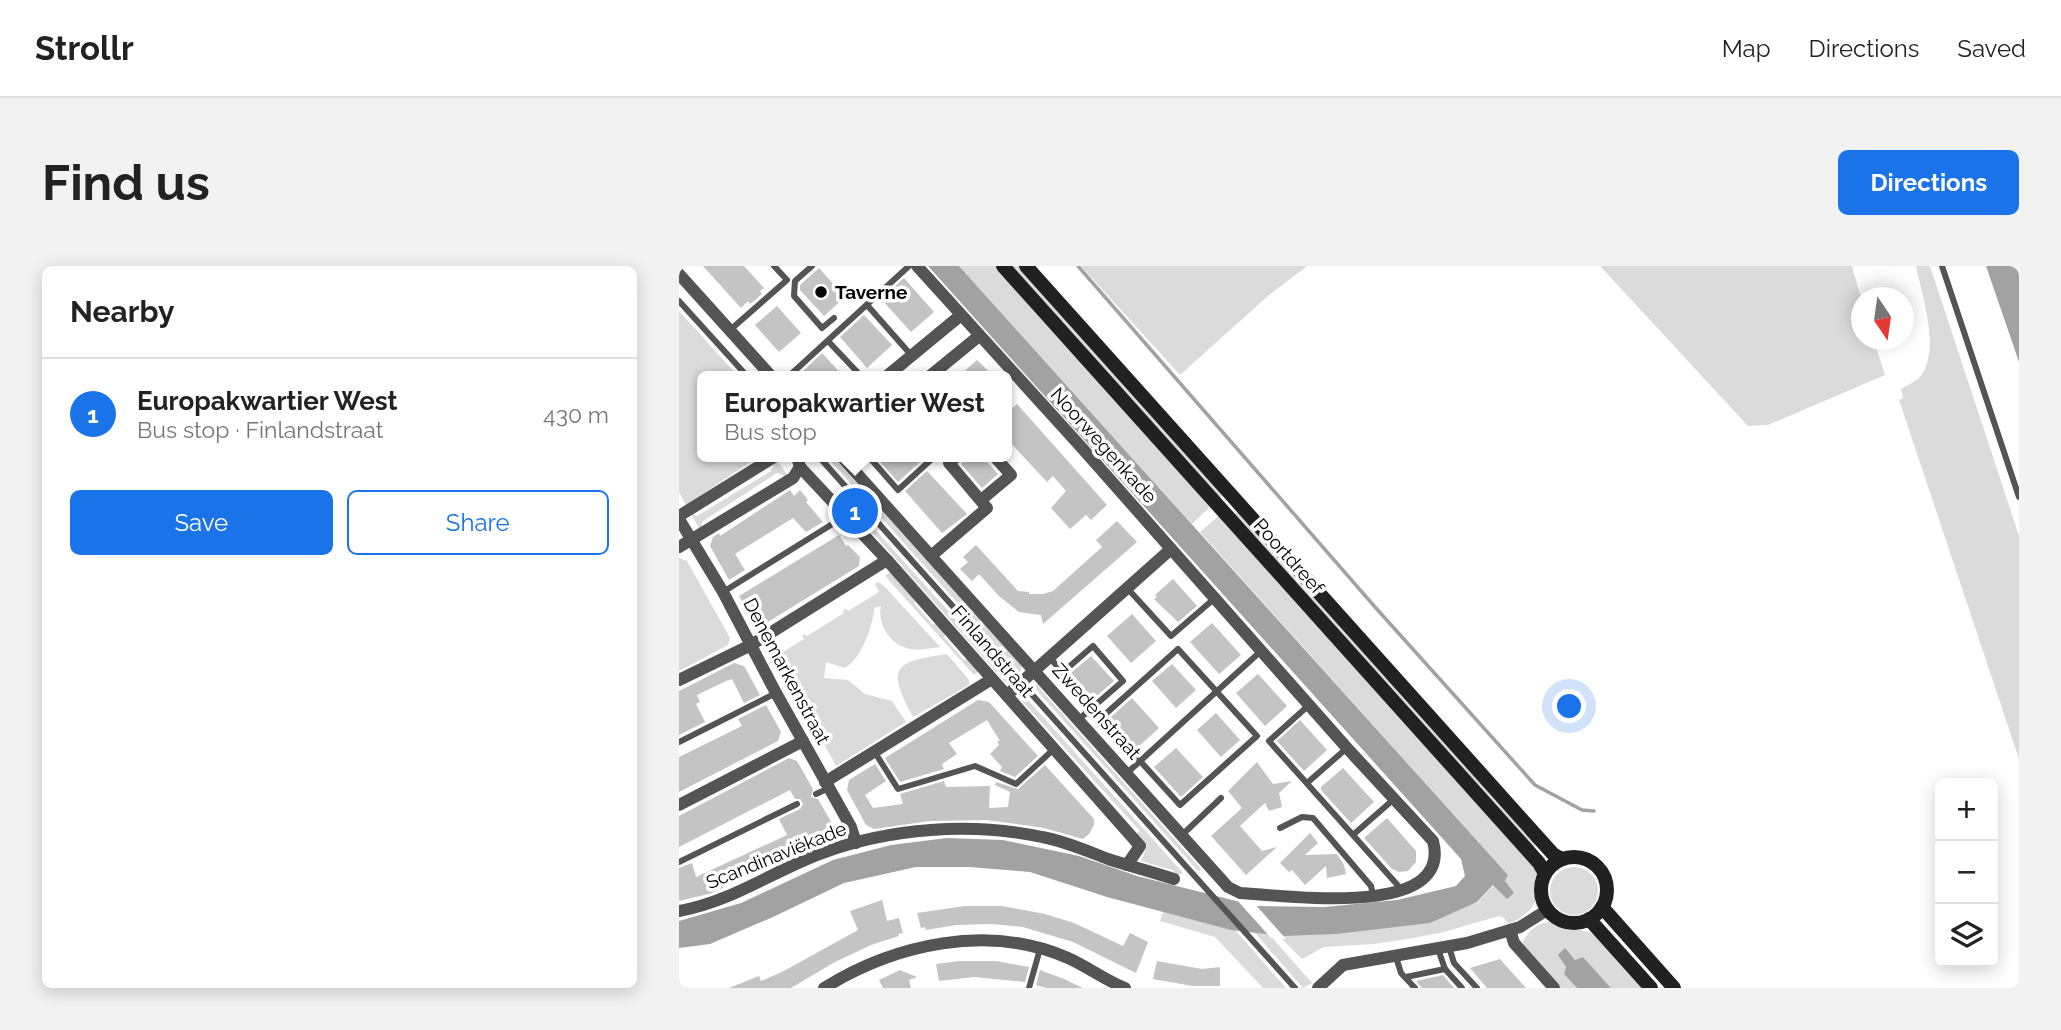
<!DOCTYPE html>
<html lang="en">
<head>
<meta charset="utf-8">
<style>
	:root { --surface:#fff; --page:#f2f2f2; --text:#222; --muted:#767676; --line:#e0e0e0; --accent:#1a73e8 }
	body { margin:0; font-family:Raleway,sans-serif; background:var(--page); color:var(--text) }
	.controls { position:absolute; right:21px; bottom:21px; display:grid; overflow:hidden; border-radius:10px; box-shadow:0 4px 18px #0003 }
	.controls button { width:63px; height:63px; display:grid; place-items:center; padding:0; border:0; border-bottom:2px solid var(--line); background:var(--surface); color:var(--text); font:35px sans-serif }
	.compass { position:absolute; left:1172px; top:21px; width:63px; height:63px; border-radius:50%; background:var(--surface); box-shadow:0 4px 18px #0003; rotate:167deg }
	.you { position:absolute; left:891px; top:441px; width:24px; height:24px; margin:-18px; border:5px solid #fff; border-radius:50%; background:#1a73e8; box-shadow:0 0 0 10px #1a73e833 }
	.badge { display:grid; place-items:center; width:46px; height:46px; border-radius:50%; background:var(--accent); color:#fff; font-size:23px; font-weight:700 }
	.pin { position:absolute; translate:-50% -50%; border:4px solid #fff; box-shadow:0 2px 7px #0006 }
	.popup { position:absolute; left:18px; top:105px; width:315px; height:91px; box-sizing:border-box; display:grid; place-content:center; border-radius:10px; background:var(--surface); filter:drop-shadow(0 2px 5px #0005); font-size:23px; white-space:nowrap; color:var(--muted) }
	.popup b { font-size:26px; color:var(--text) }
	.popup::after { content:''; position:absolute; left:50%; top:100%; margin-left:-14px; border:14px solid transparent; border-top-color:var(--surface) }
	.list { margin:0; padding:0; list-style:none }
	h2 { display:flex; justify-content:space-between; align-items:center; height:91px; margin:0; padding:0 28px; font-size:30px }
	h2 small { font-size:23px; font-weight:400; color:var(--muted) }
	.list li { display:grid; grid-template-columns:46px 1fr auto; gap:21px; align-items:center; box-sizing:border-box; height:112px; padding:0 28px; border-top:2px solid var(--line) }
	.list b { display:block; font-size:26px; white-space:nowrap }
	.list p { margin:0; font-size:23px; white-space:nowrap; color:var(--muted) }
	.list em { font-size:23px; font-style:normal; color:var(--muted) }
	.actions { display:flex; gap:14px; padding:21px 28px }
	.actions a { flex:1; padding:16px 0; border:2px solid var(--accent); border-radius:10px; text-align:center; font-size:24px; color:var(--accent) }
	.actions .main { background:var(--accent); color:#fff }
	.icon { flex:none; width:38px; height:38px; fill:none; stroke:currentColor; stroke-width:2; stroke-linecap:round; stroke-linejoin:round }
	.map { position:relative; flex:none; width:1340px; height:722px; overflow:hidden; border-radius:10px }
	header { display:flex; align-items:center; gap:42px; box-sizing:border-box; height:98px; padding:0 35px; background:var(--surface); border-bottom:2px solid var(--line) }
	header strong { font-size:33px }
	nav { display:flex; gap:38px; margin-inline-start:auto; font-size:24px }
	.intro { display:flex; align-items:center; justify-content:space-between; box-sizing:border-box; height:168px; padding:0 42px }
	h1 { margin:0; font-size:49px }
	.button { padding:18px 32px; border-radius:10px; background:var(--accent); color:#fff; font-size:24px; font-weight:700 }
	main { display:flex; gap:42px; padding:0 42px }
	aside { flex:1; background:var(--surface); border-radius:10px; box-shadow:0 4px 18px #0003 }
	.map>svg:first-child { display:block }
	.green { fill:#dbdbdb }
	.water { fill:#a2a2a2 }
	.pier { fill:#fff }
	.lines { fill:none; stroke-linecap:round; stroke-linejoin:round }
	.stream { stroke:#a2a2a2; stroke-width:3.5 }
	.building { fill:#c4c4c4 }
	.lane { stroke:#545454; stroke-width:6 }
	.street { stroke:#545454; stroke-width:12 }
	.secondary { stroke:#212121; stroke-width:14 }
	.poi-dot { fill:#000; stroke:#fff; stroke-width:2.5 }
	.labels { text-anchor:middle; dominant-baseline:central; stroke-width:7; stroke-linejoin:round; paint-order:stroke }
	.poi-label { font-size:19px; font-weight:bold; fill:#000; stroke:#fff; text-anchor:start }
	.street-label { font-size:19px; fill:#000; stroke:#fff }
</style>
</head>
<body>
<header>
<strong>Strollr</strong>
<nav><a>Map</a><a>Directions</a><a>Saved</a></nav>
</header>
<div class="intro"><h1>Find us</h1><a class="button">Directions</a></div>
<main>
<aside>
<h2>Nearby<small></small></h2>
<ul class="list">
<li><span class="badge">1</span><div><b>Europakwartier West</b><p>Bus stop · Finlandstraat</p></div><em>430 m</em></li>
</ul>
<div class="actions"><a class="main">Save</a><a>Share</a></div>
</aside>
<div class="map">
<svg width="1340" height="722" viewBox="0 0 1340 722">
	<rect width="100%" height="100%" fill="#fff"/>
	<g class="green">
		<path d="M280,0h39l214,239 -20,19z"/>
		<path d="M328,0h14l203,228 -7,7z"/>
		<path d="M402,0h226l-38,29 -89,80z"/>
		<path d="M921,0h252l9,32v42h13l11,35 -117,50 -20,1z"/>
		<path d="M1237,0h14l89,270v223l-120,-359 4,-2 -2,-9c5,-3 14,-7 18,-11 23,-26 3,-82 -3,-112z"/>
		<path d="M0,45l59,65h-35v81h55l-72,48 -7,-13z"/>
		<path d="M148,191h6l189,209 -2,7z"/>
		<path d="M97,193l12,17 -6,4 1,-5 -6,-2 -74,48 -3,9 -10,-18 5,-3 -1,6 3,1 74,-45z"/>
		<path d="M560,244l299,333 -8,7 -297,-334z"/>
		<path d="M542,248l311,348c14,28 5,51 -24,62l-4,-6 -5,-2 -59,17 -33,6 -33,5 -50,3 -22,12 -24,-24 199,-32 17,-18 11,-4 3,-6 -308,-343z"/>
		<path d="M183,249l143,159 6,7 -6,1 -141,-159 -3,3 -6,-9 3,2z"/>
		<path d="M0,292l8,3 43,77 -2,7 -49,26z"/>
		<path d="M211,306l26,29 -2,2 19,22 3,-2 10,11 -2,3 20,23 4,-2 11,13 -5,4 -89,-99z"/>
		<path d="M199,316l7,5 55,60c-9,1 -20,4 -29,2 -20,-3 -34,-24 -30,-43l-7,2c0,16 -14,54 -30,60l-18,-6 -2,16 24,2 17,14 27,7 14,21 -70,44 -62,-115 -4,-2 4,-8 7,12 23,-14 -2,-3 2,-2 3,2 37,-23 -1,-3 3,-1 2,2 31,-19 -4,-8z"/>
		<path d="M268,388l22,26v5l-56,32c-27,-50 -20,-55 34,-63z"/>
		<path d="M355,418l4,1 4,6 160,179 -4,1 -166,-186z"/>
		<path d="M343,427l6,7 155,173 -5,2 -6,-5 -31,-9 6,-15 -11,-12 4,-3 -119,-131z"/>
		<circle cx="895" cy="625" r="24"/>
		<path d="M484,646l72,18 51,58h-23l-48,-51 -55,-16z"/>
		<path d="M870,656l43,11 53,55h-34l-28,-31 -8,3 -17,-5 8,12 -2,7 13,14h-17l-38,-43c4,-12 14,-22 27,-23z"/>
		<path d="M576,667l14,1 43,49 -9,5z"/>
	</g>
	<g class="water">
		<path d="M249,0h31l549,609 -3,6 9,12 -7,6 -14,-14 -16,17 -47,21 -94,11 -53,2 -52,-6 -124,-33 -77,-25 -60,-5h-54l-72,16 -71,34 -63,27 -31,4v-27l62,-18 92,-43 58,-15 56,-7 56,2 76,16 58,20 119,30 68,1 73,-7 59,-14 9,-10 -4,-17z"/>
		<path d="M1307,0h33v96z"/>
		<path d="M886,682l10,12 8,-3 28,31h-34l-13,-14 2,-7 -8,-12z"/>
	</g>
	<path class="pier" d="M557,633l17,3 33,37 -15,-1z"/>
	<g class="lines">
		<path class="stream" d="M399,0l297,341 160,178 47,25 12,1"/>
	</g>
	<g class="building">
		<path d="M24,0h41l20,22 -4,3 2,3 -12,10 -2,-3 -7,7z"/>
		<path d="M140,2l26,29 -21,19 -24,-26v-5z"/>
		<path d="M225,12l30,34 -23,20 -30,-33z"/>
		<path d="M98,40l24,27 -22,19 -24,-27z"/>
		<path d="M185,49l28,30 -25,23 -27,-31z"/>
		<path d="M143,87l21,23h-41l-2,-2z"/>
		<path d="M298,94l16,16h-34z"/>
		<path d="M338,138l90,101 -16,15 -5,-5 -16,14 -19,-21 15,-17 -13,-15 -6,6 -40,-43v-26z"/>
		<path d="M197,191h39l5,5 -22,20z"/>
		<path d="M286,191h21l2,6 10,11 -16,14 -21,-24z"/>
		<path d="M248,205l40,43 -25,19 -37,-42z"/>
		<path d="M111,224l4,6 6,-6 8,10 -2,2 17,20 -17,10 -13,-14 -58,36 10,16 -16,10 -19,-34 3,-9 6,-4 1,3z"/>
		<path d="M438,255l20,21 -94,82 -2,-9 -22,-3 -20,-16 -20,-22 -7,7 -12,-12 8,-7 -5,-5 13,-12 42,46 11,1v2h14l10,-3 49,-44 -6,-7z"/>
		<path d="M160,269l7,11 2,-1 12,12 -1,9 -96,59 -9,-2 -15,-27z"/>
		<path d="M494,313l24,27 -19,16 -24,-23 3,-2 -2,-2z"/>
		<path d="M453,348l24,27 -25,22 -24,-27z"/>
		<path d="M533,357l29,32 -22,19 -29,-32z"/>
		<path d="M412,390l23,25 -21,18 -22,-26z"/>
		<path d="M55,397l10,3 16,29 -16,8 -12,-24 -6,2 -29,14 3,7 -4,2 9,18 -26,13v-44z"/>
		<path d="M493,398l24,26 -20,18 -24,-27z"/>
		<path d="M579,408l29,32 -22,20 -29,-33z"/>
		<path d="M453,432l27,30 -22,20 -27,-30z"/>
		<path d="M299,434l11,2 49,54 -23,21 -15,-6 2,-4 -12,-13 9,-9 -2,-4h3l-13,-21 -38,23 8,11 -15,10 2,5 -44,13 -15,-24z"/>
		<path d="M87,439l15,27 -3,9 -99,51v-35l63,-31 -4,-7z"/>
		<path d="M537,447l24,27 -19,17 -24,-27z"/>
		<path d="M621,454l27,30 -23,21 -27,-30z"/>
		<path d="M497,482l27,29 -22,20 -27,-30z"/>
		<path d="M110,492l8,3 16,28 -2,8 7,2 16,28 -3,9 -119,57 -33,8v-33l13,-5 4,14 91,-42 -8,-16 21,-10 3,-5 -3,-5h-5l-5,-9 -111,57v-31z"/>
		<path d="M578,496l16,22 19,-3 -13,12 3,14 -13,4 -4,-8 -25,23 22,25 15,-4 -31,28 -35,-39 31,-28 -14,-17z"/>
		<path d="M196,498l11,17 -21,14 8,13 30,-4 -3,-10 44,-13 2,6 44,-1 -1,22 19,-1 2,-15 -15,-7 1,-3 22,7 27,-24 49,54v6l-5,9 -6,5 -39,-11 -57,-8 -57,1 -56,8 -8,-4 -19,-35 2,-10z"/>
		<path d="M664,502l31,34 -23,21 -30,-33v-3z"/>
		<path d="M708,552l29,33v11l-8,9 -9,1 -7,-3 -28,-31z"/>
		<path d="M631,567l8,10 -13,12 32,-1 7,11 2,9 -19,4 -1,-12 -21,19 -13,-15 -3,2 -9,-9z"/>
		<path d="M203,634l5,21 12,-3 4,15 -5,1 1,2 -28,9 -36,17 -44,26h-62l30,-12 2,5 21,-9 76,-42 -8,-19z"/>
		<path d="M286,640h37l43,8 29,9 49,23 7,-13 18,9 -12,31 -63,-31 -50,-15 -32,-3 -35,1 -30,5 -1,-3 -4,1 -4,-15z"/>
		<path d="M821,693l26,29h-39l-17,-20z"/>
		<path d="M281,695h36l33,6 -4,15 -51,-5 -35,4 -3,-17z"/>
		<path d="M478,695l45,8 18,-2v19h-27l-40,-7z"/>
		<path d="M221,704l17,7 -8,3 2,8h-28l-4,-8z"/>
		<path d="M361,704l24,9 19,9h-37l-10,-3z"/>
		<path d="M764,709l11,13h-32l-6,-7z"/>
	</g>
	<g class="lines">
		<g class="lane">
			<path d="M133,0l-17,15 -1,15 28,32 12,-10"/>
			<path d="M1263,0l77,231"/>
			<path d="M0,35l68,75"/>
			<path d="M188,39l45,51"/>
			<path d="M51,64l57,-50 -13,-14"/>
			<path d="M149,75l33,35"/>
			<path d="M110,110l120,-110"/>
			<path d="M140,191l476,531"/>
			<path d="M190,191l29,33 36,-33"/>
			<path d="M449,323l43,47 44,-38"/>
			<path d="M44,326l111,-69 10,-9"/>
			<path d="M499,383l79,87 -77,69 -79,-87z"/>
			<path d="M371,392l43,49"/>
			<path d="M384,406l30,-26 30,35 -45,39"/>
			<path d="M630,439l-40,36 133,149"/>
			<path d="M0,476l97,-49"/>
			<path d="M195,485l24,38 77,-23 41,18 38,-35"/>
			<path d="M448,507l134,-122"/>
			<path d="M628,517l40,-35"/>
			<path d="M137,528l13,-6"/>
			<path d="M601,562l22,-11 11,1 58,68 2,9"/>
			<path d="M675,568l40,-35"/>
			<path d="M503,569l39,-37"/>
			<path d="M0,596l118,-58"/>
			<path d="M770,681l5,16 23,25"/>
			<path d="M759,683l7,20 17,19"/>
			<path d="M717,691l5,16 14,15"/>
			<path d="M727,711l39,-8"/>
			<path d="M350,722l11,-39"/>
		</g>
		<g class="street">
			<path d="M0,8l92,102"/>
			<path d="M208,110l74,-61"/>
			<path d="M251,110l49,-40"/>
			<path d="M163,191l386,430 12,6c42,2 214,27 193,-52l-86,-93 -265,-300 -165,-182"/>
			<path d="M121,201l87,93 253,286 -13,19"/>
			<path d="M302,234l30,-25 -16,-18"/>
			<path d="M0,250l95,-59"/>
			<path d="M0,253l44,73 53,101 75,134 5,16"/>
			<path d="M0,281l114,-69 7,-11 -3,-10"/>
			<path d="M252,290l56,-48 -38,-45 7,-6"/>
			<path d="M0,414l72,-35 136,-85"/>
			<path d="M328,429l164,-146"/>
			<path d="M146,516l167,-103"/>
			<path d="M0,539l124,-64"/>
			<path d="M0,645c52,-9 94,-40 143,-58 68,-25 149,-31 220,-16 23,4 45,14 66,22 22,7 44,13 66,20"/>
			<path d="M831,664l4,13 40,45"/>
			<path d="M145,722c71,-44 164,-65 244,-30 20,9 37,22 57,30"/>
			<path d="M639,722l25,-23 124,-22 53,-16 27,-17"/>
		</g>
		<g class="secondary">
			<path d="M324,0l536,597 6,11"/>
			<path d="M347,0l527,588 9,5"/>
			<circle cx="895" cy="624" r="33"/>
			<path d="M923,641l72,81"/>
			<path d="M910,653l62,69"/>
		</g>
	</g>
	<circle class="poi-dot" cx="142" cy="26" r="7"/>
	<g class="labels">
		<g class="poi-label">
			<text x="156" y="26">Taverne</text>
		</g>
		<g class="street-label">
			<text transform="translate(425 179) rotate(48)">Noorwegenkade</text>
			<text transform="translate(610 290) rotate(48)">Poortdreef</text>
			<text transform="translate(314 385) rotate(49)">Finlandstraat</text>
			<text transform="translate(108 405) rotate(62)">Denemarkenstraat</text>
			<text transform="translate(418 445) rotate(48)">Zwedenstraat</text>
			<text transform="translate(97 589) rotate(-22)">Scandinaviëkade</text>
		</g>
	</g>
</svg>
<div class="controls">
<button>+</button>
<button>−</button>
<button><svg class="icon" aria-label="layers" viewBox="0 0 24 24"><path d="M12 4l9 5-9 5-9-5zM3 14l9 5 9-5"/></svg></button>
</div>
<svg class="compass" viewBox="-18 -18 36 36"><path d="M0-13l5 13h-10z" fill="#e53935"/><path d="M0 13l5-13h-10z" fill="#767676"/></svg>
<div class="you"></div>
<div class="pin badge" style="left:176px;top:245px">1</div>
<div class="popup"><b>Europakwartier West</b>Bus stop</div>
</div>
</main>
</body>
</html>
